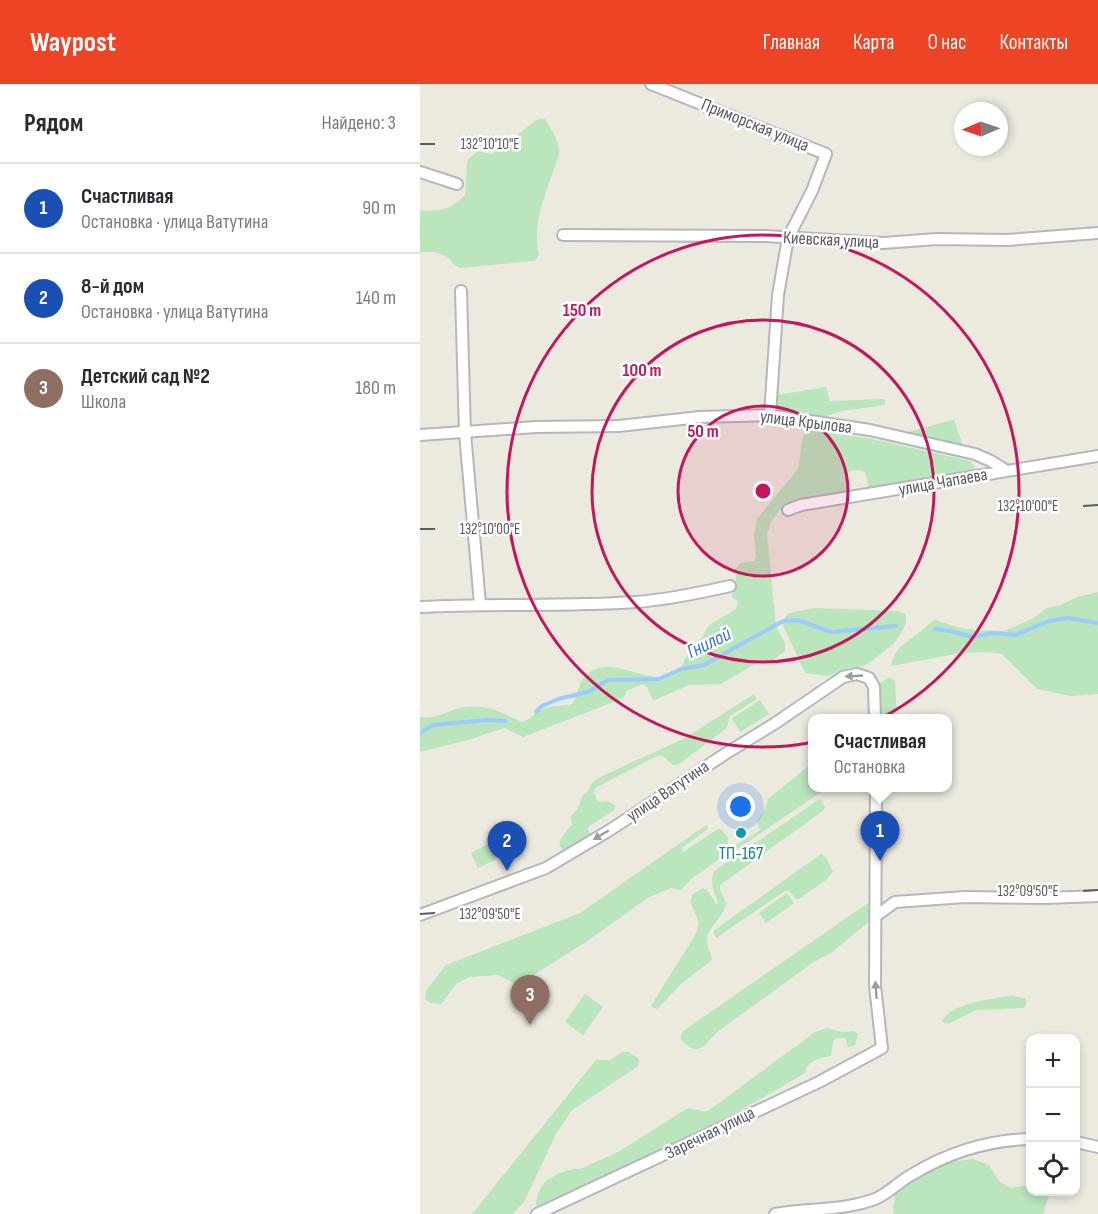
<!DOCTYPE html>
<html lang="ru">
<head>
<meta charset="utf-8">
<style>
	:root { --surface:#fff; --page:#f2f2f3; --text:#2b2b33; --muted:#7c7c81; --line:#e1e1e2; --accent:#ec4424 }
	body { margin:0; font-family:"Sofia Sans Condensed",sans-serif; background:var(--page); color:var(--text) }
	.controls { position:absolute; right:18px; bottom:18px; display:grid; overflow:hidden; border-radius:12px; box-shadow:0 3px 9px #0003 }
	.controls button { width:54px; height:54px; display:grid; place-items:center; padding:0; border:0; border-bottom:2px solid var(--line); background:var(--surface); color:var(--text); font:30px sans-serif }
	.compass { position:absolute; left:534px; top:18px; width:54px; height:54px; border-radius:50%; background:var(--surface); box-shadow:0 3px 9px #0003; rotate:268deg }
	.you { position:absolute; left:321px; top:723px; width:21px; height:21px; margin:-15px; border:4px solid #fff; border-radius:50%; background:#1a73e8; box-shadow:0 0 0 9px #1a73e833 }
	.badge { display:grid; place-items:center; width:39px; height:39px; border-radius:50%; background:var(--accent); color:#fff; font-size:20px; font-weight:700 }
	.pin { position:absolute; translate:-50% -50px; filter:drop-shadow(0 2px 3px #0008) }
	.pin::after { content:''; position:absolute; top:32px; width:21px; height:18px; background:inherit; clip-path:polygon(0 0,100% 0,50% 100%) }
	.popup { position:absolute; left:388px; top:630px; width:144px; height:78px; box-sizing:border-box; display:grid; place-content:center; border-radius:12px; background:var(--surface); filter:drop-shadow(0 2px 4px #0005); font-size:20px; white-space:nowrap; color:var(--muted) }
	.popup b { font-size:22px; color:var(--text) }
	.popup::after { content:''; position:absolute; left:50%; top:100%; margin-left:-12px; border:12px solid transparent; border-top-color:var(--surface) }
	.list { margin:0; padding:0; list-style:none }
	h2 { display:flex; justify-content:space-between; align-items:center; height:78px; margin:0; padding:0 24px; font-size:26px }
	h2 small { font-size:20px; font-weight:400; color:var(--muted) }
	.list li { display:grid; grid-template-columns:39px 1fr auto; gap:18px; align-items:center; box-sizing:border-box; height:90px; padding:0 24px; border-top:2px solid var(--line) }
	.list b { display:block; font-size:22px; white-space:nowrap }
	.list p { margin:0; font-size:20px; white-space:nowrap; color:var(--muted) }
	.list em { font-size:20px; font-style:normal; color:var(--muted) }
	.icon { flex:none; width:33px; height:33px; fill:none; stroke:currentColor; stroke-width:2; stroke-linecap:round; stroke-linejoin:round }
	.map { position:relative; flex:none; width:678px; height:1130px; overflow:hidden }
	header { display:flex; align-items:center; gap:36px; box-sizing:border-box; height:84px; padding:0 30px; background:var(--accent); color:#fff }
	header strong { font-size:28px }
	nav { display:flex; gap:33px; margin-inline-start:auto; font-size:21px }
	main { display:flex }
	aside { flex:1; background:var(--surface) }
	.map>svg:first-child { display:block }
	.green { fill:#bae5bd }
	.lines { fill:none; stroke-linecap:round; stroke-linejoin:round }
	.stream { stroke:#9bcbff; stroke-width:4 }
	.street-casing { stroke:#b5b7bc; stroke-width:14 }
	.street { stroke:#fff; stroke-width:10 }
	.oneway { fill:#9b9da0 }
	.ticks { fill:none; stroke:#585b60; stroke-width:2 }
	.ring { fill:none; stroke:#c2185b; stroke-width:3 }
	.culture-dot { fill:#0f9aa8; stroke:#fff; stroke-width:2 }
	.labels { text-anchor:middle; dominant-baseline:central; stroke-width:5; stroke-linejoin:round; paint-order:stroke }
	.street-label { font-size:18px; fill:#585b60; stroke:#fff }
	.culture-label { font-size:18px; fill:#0d838f; stroke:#fff }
	.water-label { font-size:20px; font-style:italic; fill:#3c73c4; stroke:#fff }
	.ticks-label { font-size:15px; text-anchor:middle; fill:#585b60; stroke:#fff; stroke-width:5; stroke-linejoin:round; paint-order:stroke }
	.centre { fill:#c2185b; stroke:#fff; stroke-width:3 }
	.ring-label { font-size:18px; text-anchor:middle; font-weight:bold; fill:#c2185b; stroke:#fff; stroke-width:5; stroke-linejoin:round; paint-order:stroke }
</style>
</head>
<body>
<header>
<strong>Waypost</strong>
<nav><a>Главная</a><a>Карта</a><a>О нас</a><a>Контакты</a></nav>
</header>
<main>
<aside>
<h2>Рядом<small>Найдено: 3</small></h2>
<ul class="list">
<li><span class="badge" style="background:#1a4fb4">1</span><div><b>Счастливая</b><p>Остановка · улица Ватутина</p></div><em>90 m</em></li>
<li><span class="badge" style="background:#1a4fb4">2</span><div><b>8-й дом</b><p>Остановка · улица Ватутина</p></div><em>140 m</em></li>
<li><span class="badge" style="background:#8d6e63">3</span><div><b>Детский сад №2</b><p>Школа</p></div><em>180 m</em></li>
</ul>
</aside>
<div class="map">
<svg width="678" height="1130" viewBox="0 0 678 1130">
	<rect width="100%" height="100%" fill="#eceadf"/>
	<g class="green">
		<path d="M118,35h7c6,9 12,19 14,30 1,7 -4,16 -6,23 -9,27 -21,53 -14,82l-4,7 -74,7c-8,-2 -9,-8 -16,-12 -8,-5 -16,-4 -25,-4v-41c21,-1 30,0 45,-16l2,-34 10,-10 15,3z"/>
		<path d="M406,303l4,14 53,-2 2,1v5l-43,6 -22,7 -45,-7 -1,-13 3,-3z"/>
		<path d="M532,336h2l9,26 -2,3 -57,-16z"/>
		<path d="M392,346l55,8 103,23 5,5 -1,8 -105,15 -4,-17 -5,-2 -10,1 -3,4 1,16 -4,3 -60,10 -13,18 -4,12 9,92 9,17v8l-13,10h-12l-39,23 -32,1 -34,15 -3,-1 -5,-12 -4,-3 -17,7 -1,5 -6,4 -96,37 -19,-9 -36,12 -48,12v-35c14,2 24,-4 37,-8 27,-7 41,2 65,13 9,-3 13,-9 21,-13 8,-4 20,-3 29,-5 7,-9 5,-19 13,-28 26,-25 63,12 89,-2 9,-5 8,-12 13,-19 3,-3 7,-6 10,-9 5,-6 7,-14 12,-20 4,-4 21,-13 27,-17l2,-8 -6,-4 4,-16 -1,-11 5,-7 14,-2 2,-5 -2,-21 3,-16 41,-50 5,-33z"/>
		<path d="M678,508v102l-27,2 -34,-7 -35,-35 -14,-2 -27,1 -70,13c3,-22 28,-30 41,-45l4,-1 24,8 18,2 26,1 30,-13 13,-10 13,-3 17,-8z"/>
		<path d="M396,524l82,3 8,3v9l-6,12 -7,9 -22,18 -8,4 -16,3 -19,7 -23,-3 -22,-48 1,-6 4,-6z"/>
		<path d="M468,594h3l4,3 2,37h-19v-34z"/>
		<path d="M334,610l3,5 -27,17 -3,12 -48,36 -6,1 -11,-10 -5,1 -62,32 -1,4 4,10 10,-1 8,5 -3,5 -24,15 -1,3 3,7 -26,16c-13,-9 1,-19 7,-28l-2,-7 8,-9 5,-13 5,-3 3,-8 7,-6 87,-40z"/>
		<path d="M340,616l9,14 -29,18 -8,-14z"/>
		<path d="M392,679v25h15l-94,64 -2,-1v-3l29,-18 -3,-7 8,-14 3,-10z"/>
		<path d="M400,715l5,8 -1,3 -104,75v5l6,13c-4,18 -19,23 -19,39 0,7 5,12 5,18l-30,23 -25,26 -6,-2 1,-3 44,-70 3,-11 -9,-22 3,-7 10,-6 4,2 10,15 1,-3c-4,-11 -9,-19 -4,-31z"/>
		<path d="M286,741l2,4 -26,19 1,4 35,-23 4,1 6,8v15l-37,26 -10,11 -10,-2 -22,9 -63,45 -69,43 -19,-10 -28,2 -13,6 -16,21 -10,-1 -6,-4 2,-10 19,-24 134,-52z"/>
		<path d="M75,756v20l-17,8 -7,-15z"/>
		<path d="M401,770l5,3 7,15 -7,8 -27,19h-3l-7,-8h-4l-69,47 -3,-7z"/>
		<path d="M367,809l7,10 -28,20 -7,-10z"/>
		<path d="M448,819h4v16l-41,34 -19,10 -92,67c-13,10 -19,30 -38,11l-1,-5 2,-5z"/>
		<path d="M165,910l18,13 -20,28 -18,-13z"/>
		<path d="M591,912l13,2 3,3 -3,7 -48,2 -28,14 -6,-2c5,-18 52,-24 69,-26z"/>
		<path d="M407,944l15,4 12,-1 4,3 -3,12 -7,1 -3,-9h-9l-3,4 -2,14c-12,3 -23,3 -26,17 -84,51 -174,94 -264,134l-5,-1c0,-7 3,-18 8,-23 7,-7 27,-16 36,-14l40,-18 66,-42c8,-2 14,4 22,2l107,-79z"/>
		<path d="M202,968h7l10,7 -1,7 -66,44 -16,24 -32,68 -11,12h-41l124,-154h14z"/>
		<path d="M553,1075l16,6 10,16 11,7 20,-3v7h20l-7,22h-149l-1,-4 2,-16 23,-19 32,-13z"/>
	</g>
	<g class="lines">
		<g class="stream">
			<path d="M515,545l15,2 22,6 21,-4 23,2 33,-14 19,-3 30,5"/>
			<path d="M116,628l6,-6 16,-7 30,-7 20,-12 51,-1 22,-10 23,-4 79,-44 15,-1 33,12 65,-6"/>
			<path d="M0,649l13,-8 54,-5 18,1"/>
		</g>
		<defs>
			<g id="street">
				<path d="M231,0l175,70 -14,37 -24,47 -10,57 -8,120"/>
				<path d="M0,88l37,12"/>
				<path d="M143,151l202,1 118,7 54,-4 70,1 91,-7"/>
				<path d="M41,207l4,142 15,171"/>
				<path d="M0,351l116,-8 83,-1 81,-9 70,-2 100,15 105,24 16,7 14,9"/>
				<path d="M368,426l13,-5c99,-16 198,-32 297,-49"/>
				<path d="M0,523c72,-4 144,0 215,-5 32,-2 64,-9 95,-16"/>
				<path d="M0,831l126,-47 64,-38 115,-76 49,-30 69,-47 14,-3 12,4 5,9 1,31"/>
				<path d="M456,832l19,-14 70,-5 81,1 52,-2"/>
				<path d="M656,1058l22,5"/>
				<path d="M117,1130l282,-132 63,-34 -7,-62 1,-198"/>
				<path d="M355,1130c33,-6 68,-3 100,-15 15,-6 24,-18 38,-25 35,-21 76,-34 117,-35"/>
			</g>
		</defs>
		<use href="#street" class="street-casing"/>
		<use href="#street" class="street"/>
	</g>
	<defs><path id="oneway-solid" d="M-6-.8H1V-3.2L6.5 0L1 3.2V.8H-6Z" transform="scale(1.5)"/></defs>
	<g class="oneway">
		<use href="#oneway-solid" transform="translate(434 592) rotate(177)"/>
		<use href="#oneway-solid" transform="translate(181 751) rotate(150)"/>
		<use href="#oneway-solid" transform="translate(456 906) rotate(-94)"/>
	</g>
	<path class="ticks" d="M0,60h15M663,422l15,-1M0,445h15M663,807l15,-1M0,830l15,-1"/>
	<circle cx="343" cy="407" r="85" fill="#c2185b" fill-opacity=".12"/>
	<g class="ring">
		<circle cx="343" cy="407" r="85"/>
		<circle cx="343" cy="407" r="171"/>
		<circle cx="343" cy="407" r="256"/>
	</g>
	<circle class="culture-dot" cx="321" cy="749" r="6"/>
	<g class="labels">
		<g class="street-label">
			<text transform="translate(335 41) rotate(22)">Приморская улица</text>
			<text transform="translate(411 156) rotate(3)">Киевская улица</text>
			<text transform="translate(386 338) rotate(7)">улица Крылова</text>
			<text transform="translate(523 398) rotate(-10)">улица Чапаева</text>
			<text transform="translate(248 707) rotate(-34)">улица Ватутина</text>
			<text transform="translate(290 1049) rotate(-26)">Заречная улица</text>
		</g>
		<g class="culture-label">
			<text x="321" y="769">ТП-167</text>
		</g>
		<g class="water-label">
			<text transform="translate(289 559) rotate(-26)">Гнилой</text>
		</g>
	</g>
	<g class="ticks-label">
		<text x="70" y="65">132°10'10"E</text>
		<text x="608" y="427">132°10'00"E</text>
		<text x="70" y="450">132°10'00"E</text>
		<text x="608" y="812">132°09'50"E</text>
		<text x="70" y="835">132°09'50"E</text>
	</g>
	<circle cx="343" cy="407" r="9" class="centre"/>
	<g class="ring-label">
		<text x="162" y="232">150 m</text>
		<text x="222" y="292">100 m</text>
		<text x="283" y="353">50 m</text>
	</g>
</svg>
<div class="controls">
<button>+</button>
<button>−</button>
<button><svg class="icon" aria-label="locate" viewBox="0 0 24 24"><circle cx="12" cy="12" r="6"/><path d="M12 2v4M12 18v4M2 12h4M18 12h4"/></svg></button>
</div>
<svg class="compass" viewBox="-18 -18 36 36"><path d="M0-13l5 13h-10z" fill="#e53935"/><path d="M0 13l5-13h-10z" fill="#7c7c81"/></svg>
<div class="you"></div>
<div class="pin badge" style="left:460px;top:777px;background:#1a4fb4">1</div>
<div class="popup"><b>Счастливая</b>Остановка</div>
<div class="pin badge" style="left:87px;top:787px;background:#1a4fb4">2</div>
<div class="pin badge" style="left:110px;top:941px;background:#8d6e63">3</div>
</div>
</main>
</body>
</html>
